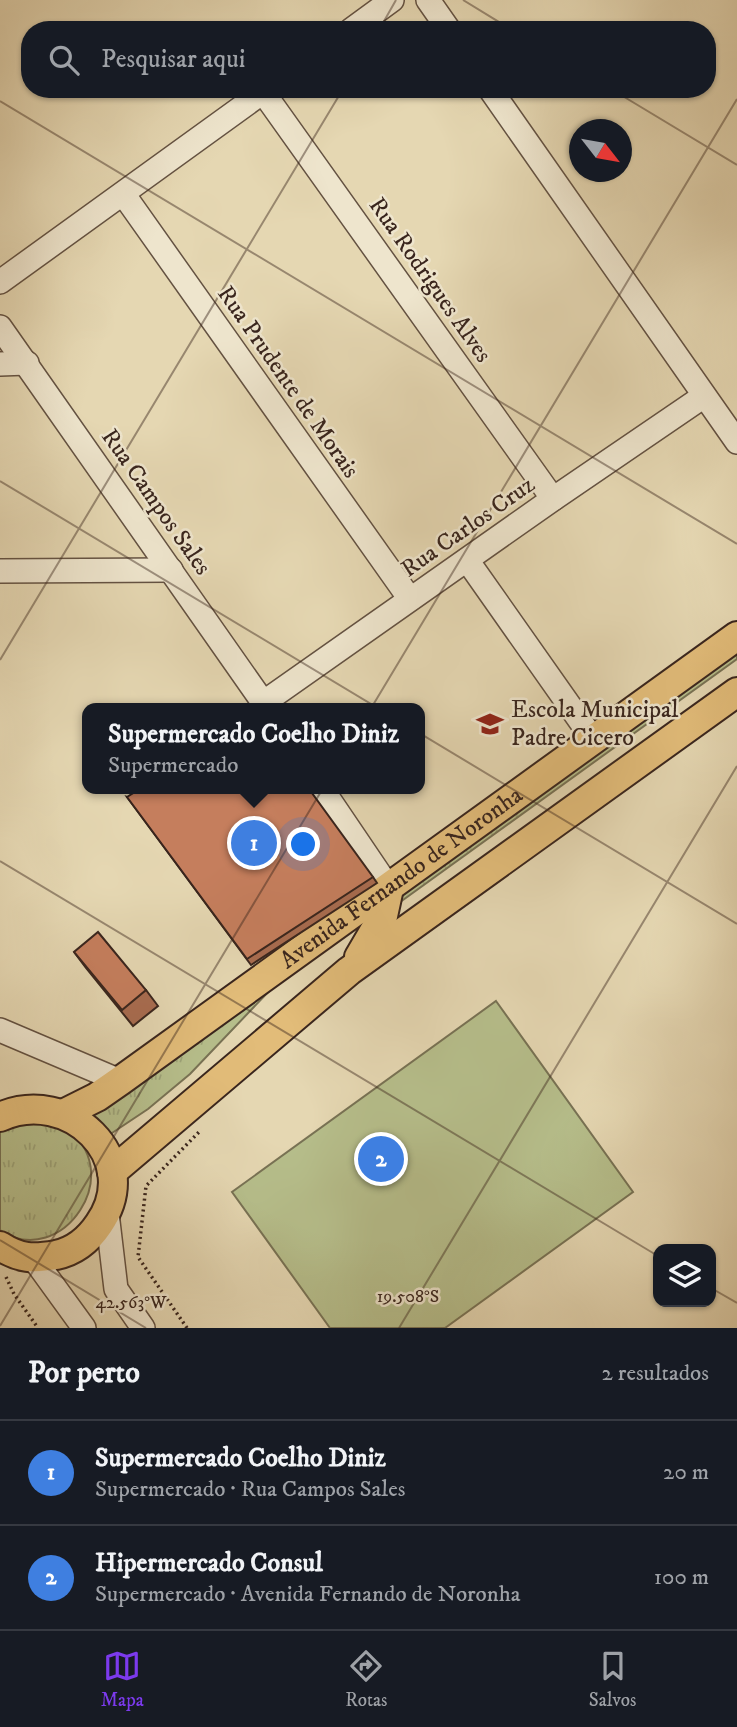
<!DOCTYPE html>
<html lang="pt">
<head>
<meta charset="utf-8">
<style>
	:root { --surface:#171b24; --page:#20242c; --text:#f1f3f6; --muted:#9ea1a6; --line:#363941; --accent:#7c3aed }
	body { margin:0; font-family:"IM FELL DW Pica",serif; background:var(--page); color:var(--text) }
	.controls { position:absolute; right:21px; bottom:21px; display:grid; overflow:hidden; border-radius:14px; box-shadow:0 2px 5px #0004 }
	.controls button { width:63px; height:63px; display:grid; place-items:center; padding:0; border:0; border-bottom:2px solid var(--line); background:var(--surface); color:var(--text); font:35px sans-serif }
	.compass { position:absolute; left:569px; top:119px; width:63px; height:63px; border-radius:50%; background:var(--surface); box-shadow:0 2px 5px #0004; rotate:121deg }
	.you { position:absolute; left:304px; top:845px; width:24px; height:24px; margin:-18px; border:5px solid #fff; border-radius:50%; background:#1a73e8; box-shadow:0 0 0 10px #1a73e833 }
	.badge { display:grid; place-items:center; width:46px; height:46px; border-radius:50%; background:var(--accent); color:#fff; font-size:23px; font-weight:700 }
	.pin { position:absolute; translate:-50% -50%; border:4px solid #fff; box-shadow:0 2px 7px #0006 }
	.popup { position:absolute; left:82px; top:703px; width:343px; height:91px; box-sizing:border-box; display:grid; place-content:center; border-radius:14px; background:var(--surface); filter:drop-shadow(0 2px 5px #0005); font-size:23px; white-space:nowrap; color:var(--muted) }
	.popup b { font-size:26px; color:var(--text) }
	.popup::after { content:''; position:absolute; left:50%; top:100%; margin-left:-14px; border:14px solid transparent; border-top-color:var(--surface) }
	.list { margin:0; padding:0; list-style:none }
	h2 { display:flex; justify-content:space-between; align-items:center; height:91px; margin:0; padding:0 28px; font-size:30px }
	h2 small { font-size:23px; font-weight:400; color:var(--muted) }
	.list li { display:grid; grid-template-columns:46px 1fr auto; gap:21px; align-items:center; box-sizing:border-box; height:105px; padding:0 28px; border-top:2px solid var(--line) }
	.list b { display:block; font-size:26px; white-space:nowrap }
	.list p { margin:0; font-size:23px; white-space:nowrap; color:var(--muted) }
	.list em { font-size:23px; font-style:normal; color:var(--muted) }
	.icon { flex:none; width:38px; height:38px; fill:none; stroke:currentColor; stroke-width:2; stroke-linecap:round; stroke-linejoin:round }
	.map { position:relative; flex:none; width:737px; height:1328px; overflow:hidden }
	.search { position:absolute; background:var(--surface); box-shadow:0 2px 5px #0004; left:21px; right:21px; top:21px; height:77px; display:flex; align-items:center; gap:18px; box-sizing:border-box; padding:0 24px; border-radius:28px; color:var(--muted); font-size:26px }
	.sheet { height:301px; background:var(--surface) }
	nav { display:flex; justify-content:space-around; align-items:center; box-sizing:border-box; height:98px; border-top:2px solid var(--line); background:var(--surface); font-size:19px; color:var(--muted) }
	nav a { display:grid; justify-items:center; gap:4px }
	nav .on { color:var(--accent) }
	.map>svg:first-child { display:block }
	.grass { fill:url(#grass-tufts); stroke:#787254; stroke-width:2 }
	.pitch { fill:#b6be8b; stroke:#787254; stroke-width:2 }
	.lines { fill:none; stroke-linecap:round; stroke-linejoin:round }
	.minor-casing { stroke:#645242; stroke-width:26 }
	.major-casing { stroke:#39251d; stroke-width:32 }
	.path { stroke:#39251d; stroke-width:3.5; stroke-dasharray:2 3.5; stroke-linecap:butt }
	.minor { stroke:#eee5cd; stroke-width:23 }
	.major { stroke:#e2bc79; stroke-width:28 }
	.wall { fill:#a96c50; stroke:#39251d; stroke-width:2 }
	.building { fill:#c57e5d; stroke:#39251d; stroke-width:2 }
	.ticks { fill:none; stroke:#39251d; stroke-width:2; stroke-opacity:0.45 }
	.labels { text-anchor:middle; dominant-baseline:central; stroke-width:5; stroke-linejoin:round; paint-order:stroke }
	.street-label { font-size:24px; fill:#39251d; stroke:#eee5cd }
	.poi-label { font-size:24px; fill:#39251d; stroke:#eee5cd; text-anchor:start }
	.ticks-label { font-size:18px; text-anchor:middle; fill:#39251d; stroke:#eee5cd; stroke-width:5; stroke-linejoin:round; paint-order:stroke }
</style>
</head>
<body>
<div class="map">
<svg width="737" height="1328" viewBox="0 0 737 1328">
	<defs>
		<pattern id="grass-tufts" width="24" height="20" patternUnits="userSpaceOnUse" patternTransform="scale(1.75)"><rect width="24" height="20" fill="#b6be8b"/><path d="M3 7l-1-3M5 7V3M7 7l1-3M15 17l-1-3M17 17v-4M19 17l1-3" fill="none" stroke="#9da378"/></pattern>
	</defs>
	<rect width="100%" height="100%" fill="#e5d7b2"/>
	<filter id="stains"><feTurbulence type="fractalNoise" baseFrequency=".00286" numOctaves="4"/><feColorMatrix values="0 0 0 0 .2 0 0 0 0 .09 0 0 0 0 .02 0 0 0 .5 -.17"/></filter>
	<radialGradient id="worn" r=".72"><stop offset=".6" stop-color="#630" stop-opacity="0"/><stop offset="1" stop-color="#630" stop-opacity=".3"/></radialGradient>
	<g class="grass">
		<path d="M737,644v15l-341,246 3,-17z"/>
		<path d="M273,987l-83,87 -42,35 -42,28 -24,-26z"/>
		<path d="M21,1118c12,2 31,2 42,9 68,42 -1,145 -63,103v-105z"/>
	</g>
	<path class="pitch" d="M496,1001l137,191 -188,136h-115l-98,-136z"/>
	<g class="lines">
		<defs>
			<g id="minor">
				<path d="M428,0l21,30"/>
				<path d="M351,30l41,-30"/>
				<path d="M490,89l247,353"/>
				<path d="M263,92l290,407"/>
				<path d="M124,195l286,404"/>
				<path d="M0,282l267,-193"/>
				<path d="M0,327l267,381"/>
				<path d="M0,364l27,-1"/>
				<path d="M467,560l126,179"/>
				<path d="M0,571l171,-1"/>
				<path d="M263,703l290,-204 151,-103"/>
				<path d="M322,789l67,99"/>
				<path d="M0,1030l120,51"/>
				<path d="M107,1213l9,76 27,39"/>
				<path d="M34,1259l50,69"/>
			</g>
			<g id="major">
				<path d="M359,957l24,-41 6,-28"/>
				<path id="s1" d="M63,1114l34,-17 23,-16 617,-445"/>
				<path d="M0,1117c68,-31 145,41 99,107 -10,15 -24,27 -43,31 -23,4 -36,4 -56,-9"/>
				<path d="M112,1172l237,-201 388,-279"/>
			</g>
		</defs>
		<use href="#minor" class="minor-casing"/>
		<use href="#major" class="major-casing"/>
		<g class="path">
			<path d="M6,1277l8,17 24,34"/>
			<path d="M187,1328l-49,-71 8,-71 55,-56"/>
		</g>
		<use href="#minor" class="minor"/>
		<use href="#major" class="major"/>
	</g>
	<g class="wall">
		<path d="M127,797l246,80 4,6 -126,82z"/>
		<path d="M74,952l72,38 12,16 -25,20 -47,-58z"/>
	</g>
	<g class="building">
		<path d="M140,789h169l64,88 -126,82 -120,-162z"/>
		<path d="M98,932l48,58 -24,20 -48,-58z"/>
	</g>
	<path class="ticks" d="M463,0l49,30M379,30l17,-30M611,89l126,76M0,101l737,443M0,481l737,443M0,660l343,-571M0,861l658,395M0,1240l146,88M711,1288l26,15M0,1326l737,-1227M399,1328l338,-562"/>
	<defs>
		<symbol id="school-bare" viewBox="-9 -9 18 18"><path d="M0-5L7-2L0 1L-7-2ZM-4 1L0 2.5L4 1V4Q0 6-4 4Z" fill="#8f2418" stroke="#eee5cd" stroke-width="2.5" paint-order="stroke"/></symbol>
	</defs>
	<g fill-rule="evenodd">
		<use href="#school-bare" x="471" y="705" width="38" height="38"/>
	</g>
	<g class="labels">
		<g class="street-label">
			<text transform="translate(430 280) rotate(55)">Rua Rodrigues Alves</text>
			<text transform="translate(288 382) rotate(55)">Rua Prudente de Morais</text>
			<text transform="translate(156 502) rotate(55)">Rua Campos Sales</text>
			<text transform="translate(468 527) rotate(-35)">Rua Carlos Cruz</text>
			<text stroke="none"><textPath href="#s1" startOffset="413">Avenida Fernando de Noronha</textPath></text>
		</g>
		<g class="poi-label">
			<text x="511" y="710">Escola Municipal<tspan x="511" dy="28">Padre Cicero</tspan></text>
		</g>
	</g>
	<g class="ticks-label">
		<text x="408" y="1302">19.508°S</text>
		<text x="131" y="1308">42.563°W</text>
	</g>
	<rect width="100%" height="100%" filter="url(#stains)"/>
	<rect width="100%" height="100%" fill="url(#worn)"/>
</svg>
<div class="controls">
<button><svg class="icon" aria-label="layers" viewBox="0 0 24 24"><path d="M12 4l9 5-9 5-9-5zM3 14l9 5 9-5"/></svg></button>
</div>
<svg class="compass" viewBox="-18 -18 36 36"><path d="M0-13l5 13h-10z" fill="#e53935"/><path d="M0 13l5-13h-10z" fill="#9ea1a6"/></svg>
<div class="you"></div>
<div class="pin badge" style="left:254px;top:843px;background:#3f7fe0">1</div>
<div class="popup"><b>Supermercado Coelho Diniz</b>Supermercado</div>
<div class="pin badge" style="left:381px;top:1159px;background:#3f7fe0">2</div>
<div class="search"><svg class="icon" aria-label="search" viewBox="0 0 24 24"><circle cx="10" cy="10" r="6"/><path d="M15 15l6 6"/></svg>Pesquisar aqui</div>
</div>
<section class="sheet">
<h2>Por perto<small>2 resultados</small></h2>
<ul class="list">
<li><span class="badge" style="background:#3f7fe0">1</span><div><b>Supermercado Coelho Diniz</b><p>Supermercado · Rua Campos Sales</p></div><em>20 m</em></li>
<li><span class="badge" style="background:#3f7fe0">2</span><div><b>Hipermercado Consul</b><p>Supermercado · Avenida Fernando de Noronha</p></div><em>100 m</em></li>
</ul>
</section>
<nav>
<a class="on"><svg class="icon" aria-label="map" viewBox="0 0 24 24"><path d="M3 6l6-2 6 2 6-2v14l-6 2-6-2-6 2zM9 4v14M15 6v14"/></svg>Mapa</a>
<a><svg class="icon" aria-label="directions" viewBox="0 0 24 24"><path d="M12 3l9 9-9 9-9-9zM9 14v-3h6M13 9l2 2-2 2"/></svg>Rotas</a>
<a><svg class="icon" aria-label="saved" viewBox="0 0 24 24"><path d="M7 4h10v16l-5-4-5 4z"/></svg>Salvos</a>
</nav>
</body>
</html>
